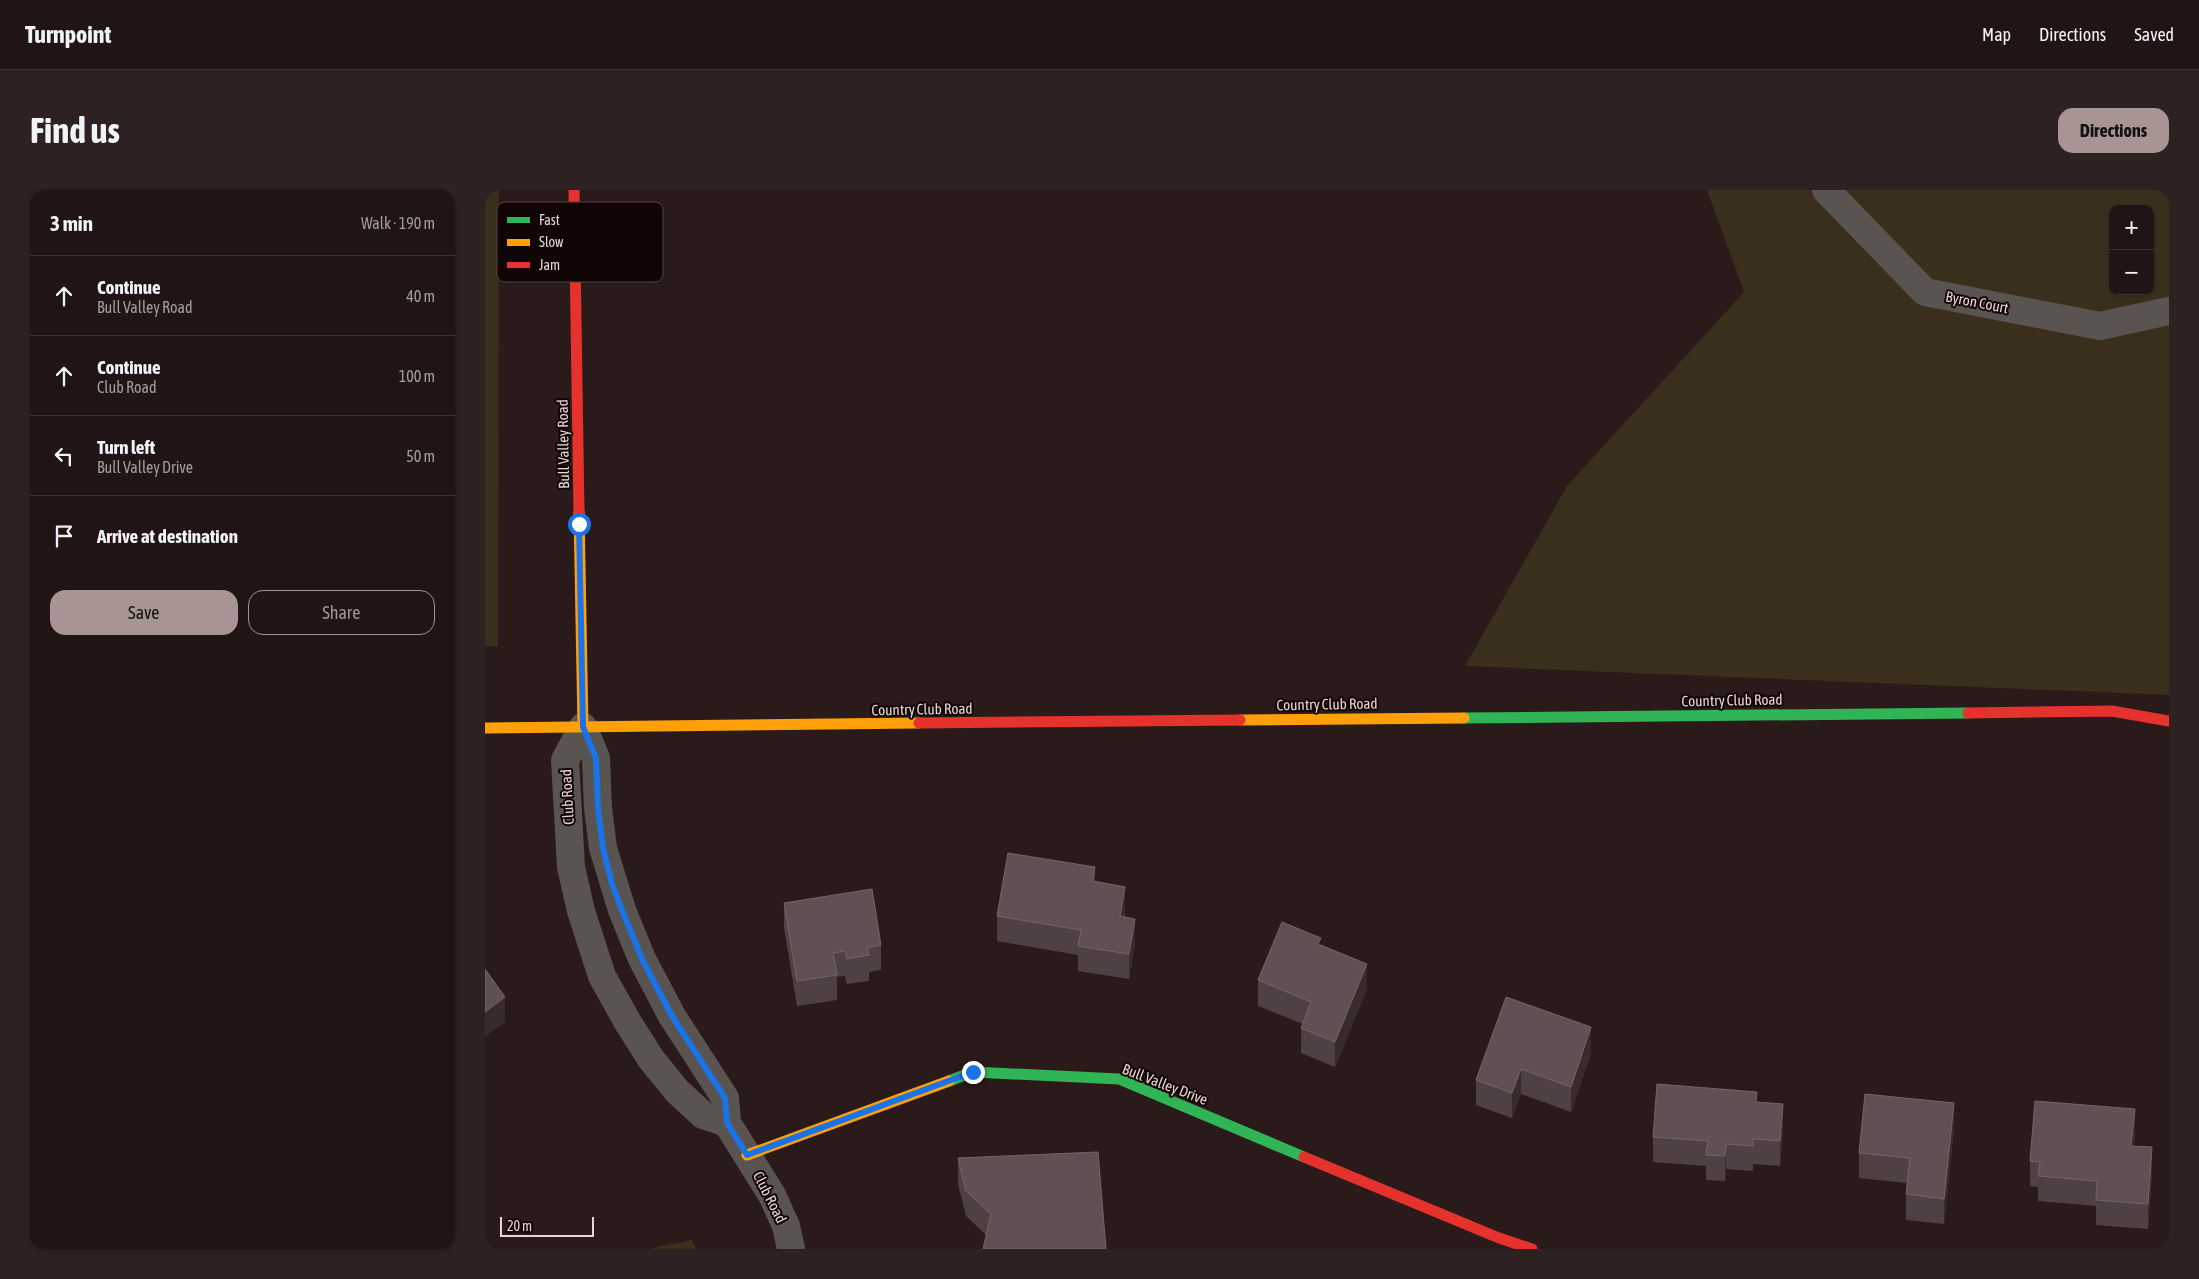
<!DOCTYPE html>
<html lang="en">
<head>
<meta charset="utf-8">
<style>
	:root { --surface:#201414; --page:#2d2122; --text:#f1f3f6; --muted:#a29ea0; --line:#3d3334; --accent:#a79493 }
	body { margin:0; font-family:"Asap Condensed",sans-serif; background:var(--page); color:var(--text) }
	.controls { position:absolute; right:15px; top:15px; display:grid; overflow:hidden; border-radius:10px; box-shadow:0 1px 4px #0004 }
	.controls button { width:45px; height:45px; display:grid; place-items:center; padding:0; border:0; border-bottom:1px solid var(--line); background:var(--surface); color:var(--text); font:25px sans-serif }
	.scale { position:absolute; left:15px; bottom:12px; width:94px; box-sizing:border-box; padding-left:5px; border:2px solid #ebd5d4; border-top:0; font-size:14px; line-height:18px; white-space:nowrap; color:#ebd5d4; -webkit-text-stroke:4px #100404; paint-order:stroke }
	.stop { position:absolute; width:15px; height:15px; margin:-11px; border:4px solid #1a73e8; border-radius:50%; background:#fff }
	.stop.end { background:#1a73e8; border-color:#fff; box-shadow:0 1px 5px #0008 }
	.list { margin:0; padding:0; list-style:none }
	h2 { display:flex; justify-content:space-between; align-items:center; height:65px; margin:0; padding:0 20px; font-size:21px }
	h2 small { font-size:16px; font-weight:400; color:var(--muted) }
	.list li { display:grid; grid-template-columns:32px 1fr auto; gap:15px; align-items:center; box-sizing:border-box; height:80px; padding:0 20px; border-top:1px solid var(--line) }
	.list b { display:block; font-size:19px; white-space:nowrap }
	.list p { margin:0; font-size:16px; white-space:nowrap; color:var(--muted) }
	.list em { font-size:16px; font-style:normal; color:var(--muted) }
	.actions { display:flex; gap:10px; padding:15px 20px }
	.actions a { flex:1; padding:11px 0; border:1px solid var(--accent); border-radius:15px; text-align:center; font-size:18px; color:var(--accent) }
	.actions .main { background:var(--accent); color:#111 }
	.icon { flex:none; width:28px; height:28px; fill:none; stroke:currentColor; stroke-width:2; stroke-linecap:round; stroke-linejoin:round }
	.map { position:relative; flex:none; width:1684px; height:1059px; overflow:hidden; border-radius:15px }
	header { display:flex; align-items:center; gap:30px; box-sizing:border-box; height:70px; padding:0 25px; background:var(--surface); border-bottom:1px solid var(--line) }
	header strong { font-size:24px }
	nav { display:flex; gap:28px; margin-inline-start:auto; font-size:18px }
	.intro { display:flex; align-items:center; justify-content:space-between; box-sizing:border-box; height:120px; padding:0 30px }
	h1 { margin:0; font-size:35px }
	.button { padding:12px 22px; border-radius:15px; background:var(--accent); color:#111; font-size:18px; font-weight:700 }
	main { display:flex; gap:30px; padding:0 30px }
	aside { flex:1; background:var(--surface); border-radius:15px; box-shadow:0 1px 4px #0004 }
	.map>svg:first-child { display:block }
	.green { fill:#3a2f1d; fill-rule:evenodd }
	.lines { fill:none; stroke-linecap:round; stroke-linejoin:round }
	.street { stroke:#5a5451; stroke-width:28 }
	.fast { stroke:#30b455; stroke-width:11 }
	.slow { stroke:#ff9f0a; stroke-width:11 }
	.jam { stroke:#e5322d; stroke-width:11 }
	.wall { fill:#4f4043 }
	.shaded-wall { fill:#392a2c }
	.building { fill:#605053; stroke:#756567 }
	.route { stroke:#1a73e8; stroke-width:6 }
	.labels { text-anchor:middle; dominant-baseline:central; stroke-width:4; stroke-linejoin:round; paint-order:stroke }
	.street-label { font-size:15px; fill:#ebd5d4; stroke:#100404 }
	.key { fill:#100404; stroke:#524342; stroke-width:1 }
	.key-label { font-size:14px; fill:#ebd5d4 }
</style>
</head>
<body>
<header>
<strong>Turnpoint</strong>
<nav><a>Map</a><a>Directions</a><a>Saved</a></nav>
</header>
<div class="intro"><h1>Find us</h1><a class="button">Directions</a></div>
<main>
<aside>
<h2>3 min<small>Walk · 190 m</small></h2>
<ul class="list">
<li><svg class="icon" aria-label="ahead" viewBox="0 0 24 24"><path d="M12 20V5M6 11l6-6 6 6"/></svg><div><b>Continue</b><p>Bull Valley Road</p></div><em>40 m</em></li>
<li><svg class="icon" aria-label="ahead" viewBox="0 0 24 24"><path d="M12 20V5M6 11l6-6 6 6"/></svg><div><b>Continue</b><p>Club Road</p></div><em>100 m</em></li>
<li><svg class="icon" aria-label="left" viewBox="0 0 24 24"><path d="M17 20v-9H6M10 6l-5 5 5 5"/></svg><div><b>Turn left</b><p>Bull Valley Drive</p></div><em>50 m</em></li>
<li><svg class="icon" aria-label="arrive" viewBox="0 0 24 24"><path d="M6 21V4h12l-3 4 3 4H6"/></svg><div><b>Arrive at destination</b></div></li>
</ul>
<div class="actions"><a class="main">Save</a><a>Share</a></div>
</aside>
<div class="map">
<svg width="1684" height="1059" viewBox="0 0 1684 1059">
	<rect width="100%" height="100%" fill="#2a1a1a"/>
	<g class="green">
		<path d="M0,0h14l-1,457 -13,-1z"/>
		<path d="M1222,0h462v505l-704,-29 102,-180 177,-194zM1628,19h37v82h-37z"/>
		<path d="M207,1050l4,9h-48z"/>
	</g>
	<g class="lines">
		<g class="street">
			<path d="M1341,0l99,102 175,34 69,-15"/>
			<path d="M98,537l13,31 2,50 5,40 19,62 20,49 30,57 53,82 2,25 45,72 14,31 5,23"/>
			<path d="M98,537l-18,33 6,107 10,44 21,65 25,45 24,38 26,32 26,24 24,8"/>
		</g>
		<g class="fast">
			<path d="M979,528l504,-5"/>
			<path d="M464,891l24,-9 146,7 185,78"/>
		</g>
		<g class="slow">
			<path d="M94,322l4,215"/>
			<path d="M755,530l224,-2"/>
			<path d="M0,538l434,-5"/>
			<path d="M262,965l202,-74"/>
		</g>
		<g class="jam">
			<path d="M89,0l5,322"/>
			<path d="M1483,523l144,-2 57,10"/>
			<path d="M434,533l321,-3"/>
			<path d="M819,967l195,81 33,11"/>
		</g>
	</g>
	<g class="wall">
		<path d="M610,691l30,31v5l10,27 -6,35 -51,-8v-16l-81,-14v-25z"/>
		<path d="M299,713l97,42v25l-12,2v9l-22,3 -2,-8 -8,1v23l-40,6 -13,-78z"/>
		<path d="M836,756l46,43 -32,78 -34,-14v-25l2,-4 -45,-18v-26z"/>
		<path d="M1106,863l-20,59 -50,-18 -9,24 -36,-13v-25z"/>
		<path d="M1272,912l26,27 -3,37 -27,-2v7l-27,-2 -1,12 -19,-1v-14l-53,-4v-25z"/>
		<path d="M1469,938l-10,96 -38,-4v-26l1,-11 -48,-5v-25z"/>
		<path d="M1650,944l-1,12 18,27 -4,56 -52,-4v-19l-58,-5v-14l-8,-1v-25z"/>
		<path d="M473,968l148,91 -120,-14 -20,-19 -8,-32z"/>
	</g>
	<g class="shaded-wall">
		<path d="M610,677v25l-2,-11z"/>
		<path d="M640,697v25l-5,29v-25z"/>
		<path d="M650,729v25l-6,35v-25z"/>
		<path d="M882,774v25l-32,78v-25z"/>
		<path d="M20,807v25l-20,15v-25z"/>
		<path d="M1106,837v26l-20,59v-25z"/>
		<path d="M1036,879v25l-9,24v-25z"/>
		<path d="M1469,913v25l-10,96v-25z"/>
		<path d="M1298,914v25l-3,37v-25z"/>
		<path d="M1650,919v25l-4,37v-25z"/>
		<path d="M1241,954v25l-1,12v-25z"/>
		<path d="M1667,957v26l-4,56v-25z"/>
	</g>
	<g class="building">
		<path d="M523,663l87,14 -2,14 32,6 -5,29 15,3 -6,35 -51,-8 3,-16 -84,-14z"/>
		<path d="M387,699l9,56 -14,3 2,7 -22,4 -2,-8 -12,2 4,22 -40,6 -13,-78z"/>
		<path d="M797,732l39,16 -3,6 49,20 -32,78 -34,-14 10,-26 -53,-22z"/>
		<path d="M0,779l20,28 -20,15z"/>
		<path d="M1021,807l85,30 -20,60 -50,-18 -9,24 -36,-13z"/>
		<path d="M1172,894l100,8 -1,10 27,2 -3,37 -27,-2v7l-27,-2 -1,12 -19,-1 2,-14 -55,-4z"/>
		<path d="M1380,904l89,9 -10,96 -38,-5 4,-36 -51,-5z"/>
		<path d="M1550,911l100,8 -4,37 21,1 -4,57 -52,-4 1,-19 -59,-5 2,-14 -10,-1z"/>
		<path d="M613,962l8,97h-123l8,-35 -25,-23 -8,-33z"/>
	</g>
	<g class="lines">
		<path class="route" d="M94,334l4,203 13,31 2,50 5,40 9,36 10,26 20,49 30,57 53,82 2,25 20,32 226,-83"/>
	</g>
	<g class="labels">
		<g class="street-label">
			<text transform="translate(1492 112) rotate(11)">Byron Court</text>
			<text transform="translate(78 254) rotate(-91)">Bull Valley Road</text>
			<text transform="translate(1247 510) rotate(-1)">Country Club Road</text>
			<text transform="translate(842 514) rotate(-1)">Country Club Road</text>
			<text transform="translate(437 519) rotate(-1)">Country Club Road</text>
			<text transform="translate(82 607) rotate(-93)">Club Road</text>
			<text transform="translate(680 894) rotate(21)">Bull Valley Drive</text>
			<text transform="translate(285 1007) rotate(63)">Club Road</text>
		</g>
	</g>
	<rect x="12" y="12" width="166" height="80" rx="8" class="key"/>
	<rect x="22" y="27" width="23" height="6" fill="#30b455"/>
	<rect x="22" y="49" width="23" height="7" fill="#ff9f0a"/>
	<rect x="22" y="72" width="23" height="6" fill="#e5322d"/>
	<g class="key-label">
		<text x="54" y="35">Fast</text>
		<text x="54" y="57">Slow</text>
		<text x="54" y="80">Jam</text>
	</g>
</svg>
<div class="controls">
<button>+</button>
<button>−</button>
</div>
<div class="scale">20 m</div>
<div class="stop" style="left:94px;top:334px"></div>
<div class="stop end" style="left:488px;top:882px"></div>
</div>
</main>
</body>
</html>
